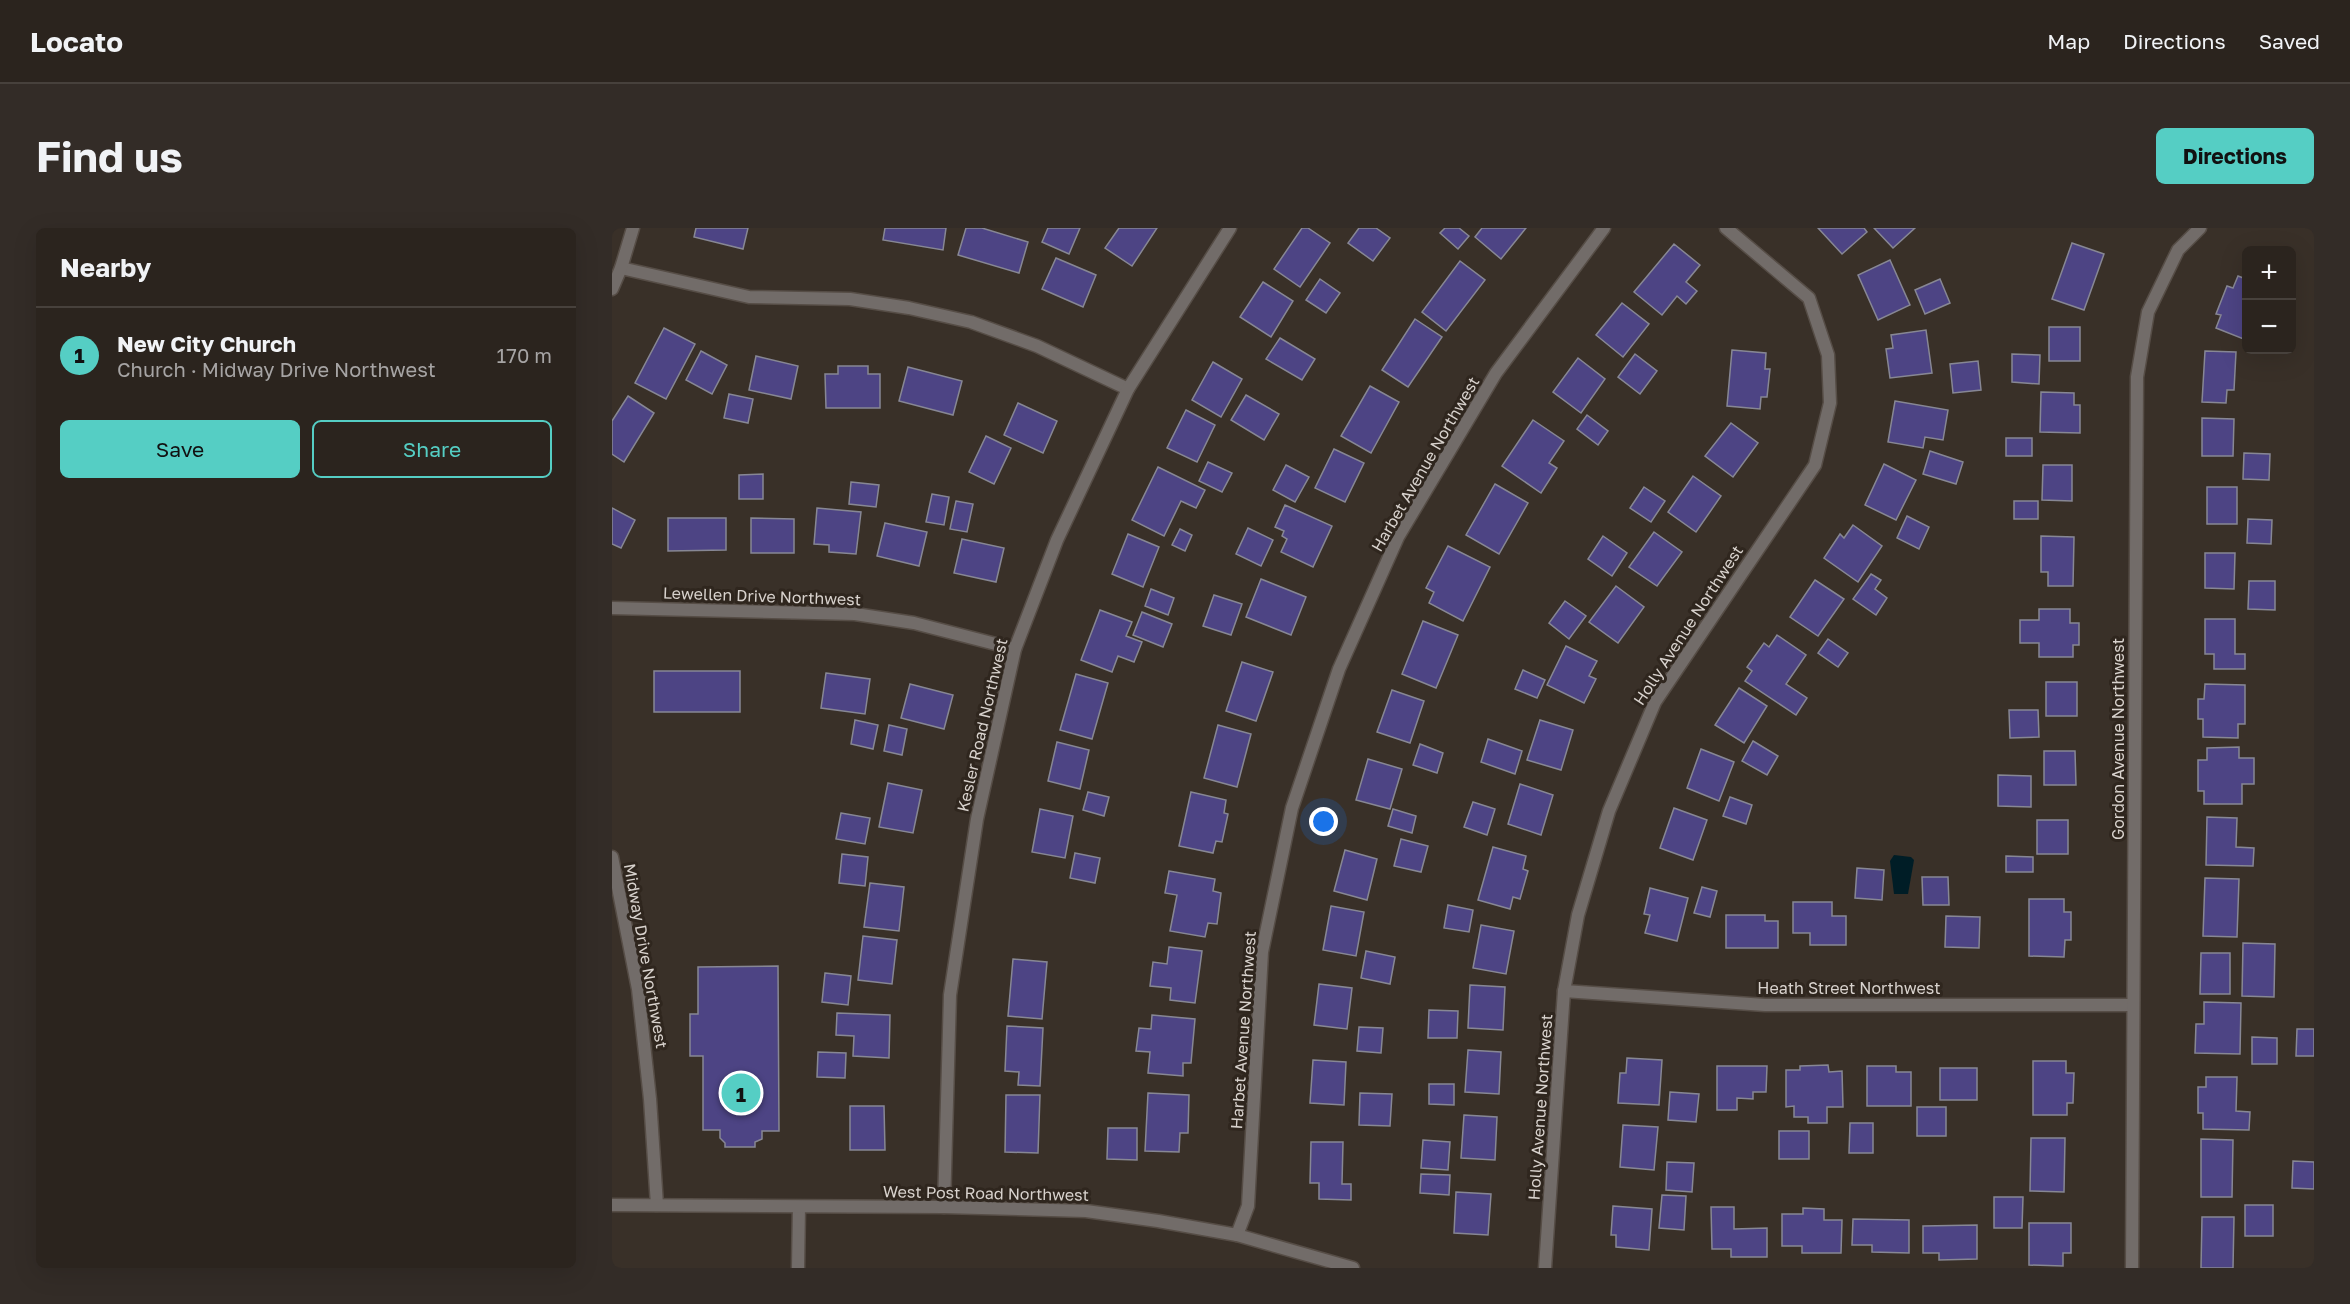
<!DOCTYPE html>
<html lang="en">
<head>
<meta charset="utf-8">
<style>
	:root { --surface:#2b241e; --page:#332c27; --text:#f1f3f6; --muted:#a6a4a4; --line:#47413c; --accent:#55cec4 }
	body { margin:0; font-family:"Golos Text",sans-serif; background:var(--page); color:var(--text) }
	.controls { position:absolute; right:18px; top:18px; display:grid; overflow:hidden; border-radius:9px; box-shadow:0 6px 24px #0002 }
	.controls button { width:54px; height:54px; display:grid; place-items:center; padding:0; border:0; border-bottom:2px solid var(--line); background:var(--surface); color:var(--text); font:30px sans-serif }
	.you { position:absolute; left:712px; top:594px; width:21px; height:21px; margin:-15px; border:4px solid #fff; border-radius:50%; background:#1a73e8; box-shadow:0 0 0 9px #1a73e833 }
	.badge { display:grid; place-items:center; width:39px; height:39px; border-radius:50%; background:var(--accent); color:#111; font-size:20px; font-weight:700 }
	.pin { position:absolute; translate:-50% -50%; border:3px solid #fff; box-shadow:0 2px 6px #0006 }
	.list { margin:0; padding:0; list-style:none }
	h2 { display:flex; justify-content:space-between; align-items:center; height:78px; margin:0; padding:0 24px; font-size:26px }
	h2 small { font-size:20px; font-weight:400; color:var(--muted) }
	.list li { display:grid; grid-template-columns:39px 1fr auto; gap:18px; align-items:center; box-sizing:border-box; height:96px; padding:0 24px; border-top:2px solid var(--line) }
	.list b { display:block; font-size:22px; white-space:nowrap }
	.list p { margin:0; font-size:20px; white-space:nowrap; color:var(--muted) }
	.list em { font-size:20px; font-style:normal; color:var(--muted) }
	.actions { display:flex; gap:12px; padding:18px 24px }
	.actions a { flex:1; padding:14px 0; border:2px solid var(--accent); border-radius:9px; text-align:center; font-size:21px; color:var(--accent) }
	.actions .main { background:var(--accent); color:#111 }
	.map { position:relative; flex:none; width:1702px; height:1040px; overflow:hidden; border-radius:9px }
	header { display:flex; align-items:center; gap:36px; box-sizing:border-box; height:84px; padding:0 30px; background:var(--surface); border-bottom:2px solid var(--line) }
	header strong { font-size:28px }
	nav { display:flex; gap:33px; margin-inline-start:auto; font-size:21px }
	.intro { display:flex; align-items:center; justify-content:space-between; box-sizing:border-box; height:144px; padding:0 36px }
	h1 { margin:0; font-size:42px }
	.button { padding:15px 27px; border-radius:9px; background:var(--accent); color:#111; font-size:21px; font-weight:700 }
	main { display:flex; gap:36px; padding:0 36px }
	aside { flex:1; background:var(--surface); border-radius:9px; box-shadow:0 6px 24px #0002 }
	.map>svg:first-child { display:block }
	.water { fill:#001d26 }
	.building { fill:#4d4484; stroke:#878794; stroke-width:1.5 }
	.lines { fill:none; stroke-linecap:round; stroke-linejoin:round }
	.minor-casing { stroke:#564d46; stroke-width:15 }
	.tertiary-casing { stroke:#564d46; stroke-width:15 }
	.minor { stroke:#726c69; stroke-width:12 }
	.tertiary { stroke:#726c69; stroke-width:12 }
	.labels { text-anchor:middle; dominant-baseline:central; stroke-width:6; stroke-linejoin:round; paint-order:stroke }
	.street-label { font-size:16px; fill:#d8d2cd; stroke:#2f261e }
</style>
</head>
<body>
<header>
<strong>Locato</strong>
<nav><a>Map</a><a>Directions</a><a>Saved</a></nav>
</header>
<div class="intro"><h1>Find us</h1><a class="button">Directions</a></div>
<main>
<aside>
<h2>Nearby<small></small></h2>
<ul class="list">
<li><span class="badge">1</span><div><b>New City Church</b><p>Church · Midway Drive Northwest</p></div><em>170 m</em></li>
</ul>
<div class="actions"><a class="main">Save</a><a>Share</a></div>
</aside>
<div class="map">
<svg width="1702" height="1040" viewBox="0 0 1702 1040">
	<rect width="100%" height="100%" fill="#393028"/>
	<path class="water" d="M1282,627l17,2 3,3 -6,34h-14l-4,-33z"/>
	<g class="building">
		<path d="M84,0h52l-5,21 -49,-12z"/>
		<path d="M273,0h61l-3,22 -60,-10z"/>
		<path d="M354,0h16l46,14 -9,31 -61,-18z"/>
		<path d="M436,0h32l-11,26 -27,-12z"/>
		<path d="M507,0h38l-25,38 -27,-18z"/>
		<path d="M690,0h6l22,15 -30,44 -26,-18z"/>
		<path d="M747,0h17l14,10 -17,23 -25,-18z"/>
		<path d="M833,0h14l10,8 -11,13 -18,-16z"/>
		<path d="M870,0h44l-25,31 -26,-22z"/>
		<path d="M1206,0h46l3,4 -25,22z"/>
		<path d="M1262,0h41l-22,20z"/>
		<path d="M1460,15l32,11 -20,56 -32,-11z"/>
		<path d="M1062,16l26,21 -14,17 11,9 -11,13 -9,-8 -15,19 -28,-23z"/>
		<path d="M444,30l40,17 -13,32 -41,-18z"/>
		<path d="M1278,32l20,45 -32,15 -20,-45z"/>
		<path d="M848,33l25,19 -39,51 -24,-19z"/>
		<path d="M1626,48l8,3v61l-30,-12 5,-13 -5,-1 11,-28 6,2z"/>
		<path d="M708,51l20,14 -14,20 -20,-13z"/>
		<path d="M1328,51l10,24 -25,11 -10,-24z"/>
		<path d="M651,54l30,19 -22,36 -31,-20z"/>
		<path d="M1010,75l27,21 -26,33 -27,-22z"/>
		<path d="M803,91l27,18 -34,50 -26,-17z"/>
		<rect x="1437" y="99" width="31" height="34"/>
		<path d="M52,100l31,16 -29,55 -31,-16z"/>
		<path d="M1314,102l6,43 -42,5 -4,-29 7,-1 -2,-13z"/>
		<path d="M668,110l35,21 -13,21 -36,-21z"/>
		<path d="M1120,122l34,3 -1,16h5l-3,28h-6l-1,12 -33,-3z"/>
		<path d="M89,123l26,14 -15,29 -26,-14z"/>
		<path d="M1593,123l31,1 -2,38h-7l-1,13 -24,-1z"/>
		<path d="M1023,126l22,17 -17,23 -22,-17z"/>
		<path d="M1400,126l28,1 -1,29 -27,-2z"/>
		<path d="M144,128l42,10 -7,33 -42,-9z"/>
		<path d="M966,130l27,21 -24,34 -28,-21z"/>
		<path d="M1366,133l3,29 -28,3 -3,-29z"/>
		<path d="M601,134l29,17 -21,38 -29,-17z"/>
		<path d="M226,138h30v8h12v34h-54l-1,-34h13z"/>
		<path d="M296,139l54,14 -9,34 -54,-14z"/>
		<path d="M758,158l29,16 -28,51 -30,-17z"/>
		<path d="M1429,164l33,1v12h6v28l-40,-1z"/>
		<path d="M117,166l24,5 -5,24 -24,-5z"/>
		<path d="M634,167l33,19 -15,26 -33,-20z"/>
		<path d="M16,168l26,17 -30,49 -12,-8v-33z"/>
		<path d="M1283,173l53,9 -5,30 -18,-3 -2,11 -35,-6z"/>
		<path d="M406,175l39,18 -14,32 -39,-18z"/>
		<path d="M574,182l29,15 -18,37 -30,-14z"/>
		<path d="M975,187l21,16 -10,14 -21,-16z"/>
		<path d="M1590,190l32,1 -1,37h-31z"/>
		<path d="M921,192l31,21 -15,22 8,5 -16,25 -39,-27z"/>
		<path d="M1119,195l27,20 -25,34 -28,-21z"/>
		<path d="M374,208l25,12 -17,36 -25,-12z"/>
		<rect x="1394" y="210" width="26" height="18"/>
		<path d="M722,221l30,14 -19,39 -30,-14z"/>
		<path d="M1318,223l33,11 -7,22 -33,-10z"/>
		<path d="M1632,225l26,1 -1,26 -26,-1z"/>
		<path d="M596,234l24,11 -10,19 -23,-11z"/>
		<path d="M1272,236l32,16 -20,40 -31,-15z"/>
		<path d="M674,237l23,12 -14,25 -22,-12z"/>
		<path d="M1431,237h29v36l-30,-1z"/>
		<path d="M546,239l47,23 -9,18 -15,-7 -17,35 -32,-16z"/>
		<path d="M151,246v25h-24v-24z"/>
		<path d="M1081,248l28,20 -25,36 -28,-20z"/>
		<path d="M239,254l28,3 -3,22 -27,-3z"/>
		<path d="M883,256l33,19 -29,51 -33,-19z"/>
		<path d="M1032,259l21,14 -14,21 -21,-14z"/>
		<rect x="1595" y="259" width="30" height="37"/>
		<path d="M320,266l17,3 -5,28 -18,-3z"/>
		<path d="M344,273l17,3 -6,28 -17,-3z"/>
		<rect x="1402" y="273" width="24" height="18"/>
		<path d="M673,277l47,21 -19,41 -32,-15 6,-13 -5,-3 2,-5 -9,-4z"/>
		<path d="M0,280l23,12 -14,28 -9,-4z"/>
		<path d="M205,280l44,4 -5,42 -27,-2v-7l-15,-1z"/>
		<path d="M1295,288l22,11 -10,22 -22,-11z"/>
		<path d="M56,290h58v32l-58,1z"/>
		<path d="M139,290l43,1v34h-43z"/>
		<path d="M1636,291l24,1 -1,24 -24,-1z"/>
		<path d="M273,295l42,9 -8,34 -42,-10z"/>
		<path d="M1241,297l29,21 -24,36 -34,-24 16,-24 4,4z"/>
		<path d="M636,300l25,12 -12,26 -25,-12z"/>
		<path d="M568,301l12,6 -7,16 -13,-6z"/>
		<path d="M1042,304l28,20 -25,34 -28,-19z"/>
		<path d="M516,306l31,13 -16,40 -31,-13z"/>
		<path d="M991,308l24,17 -15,23 -24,-17z"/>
		<path d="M1429,308l33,1 -1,49h-25v-14h-7z"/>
		<path d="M350,311l42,9 -8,34 -42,-9z"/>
		<path d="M836,318l42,21 -27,54 -34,-18 5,-11 -8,-4z"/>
		<path d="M1593,325h30l-1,36 -29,-1z"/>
		<path d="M1259,346l10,6 -6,9 12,9 -11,17 -23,-16z"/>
		<path d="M649,351l45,18 -15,38 -45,-18z"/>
		<path d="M1203,352l29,19 -26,37 -28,-19z"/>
		<path d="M1637,353h26v29l-27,-1z"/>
		<path d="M1004,358l28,21 -26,36 -29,-21z"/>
		<path d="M539,361l23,9 -6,17 -23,-9z"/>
		<path d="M602,367l28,9 -11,31 -28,-9z"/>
		<path d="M953,373l21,15 -17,23 -20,-16z"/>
		<path d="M1427,381h31v14h9v22h-6v12h-34v-14h-19v-23h19z"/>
		<path d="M488,382l32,12 -6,14 16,6 -8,20 -16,-6 -6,16 -31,-12z"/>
		<path d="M530,384l30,12 -9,23 -30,-12z"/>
		<path d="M1593,391h30v35h10v15h-31v-15h-9z"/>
		<path d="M811,393l35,14 -22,53 -34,-14z"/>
		<path d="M1165,407l29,20 -20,29 21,14 -11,17 -51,-34 7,-10 -5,-4 17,-24 5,4z"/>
		<path d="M1216,411l20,14 -10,14 -20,-14z"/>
		<path d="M954,418l31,15 -8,15 7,3 -12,24 -37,-18z"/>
		<path d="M630,434l31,10 -17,49 -30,-10z"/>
		<path d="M911,442l22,10 -8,18 -22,-9z"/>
		<rect x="42" y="443" width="86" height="41"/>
		<path d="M214,445l44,6 -5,35 -44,-6z"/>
		<path d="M464,446l32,9 -16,56 -32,-9z"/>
		<rect x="1434" y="454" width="31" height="34"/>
		<path d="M298,456l43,11 -9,34 -43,-11z"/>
		<path d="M1593,456l40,1v39h-7v14l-35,-1v-18h-5v-20h6z"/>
		<path d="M1127,460l28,18 -23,37 -29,-18z"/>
		<path d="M780,462l32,11 -14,42 -33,-11z"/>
		<path d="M1397,482h29l1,27 -29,1z"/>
		<path d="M243,492l23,5 -5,24 -22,-5z"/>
		<path d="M928,492l33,10 -12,40 -34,-10z"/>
		<path d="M277,497l18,4 -5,26 -18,-4z"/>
		<path d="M606,497l33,9 -14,53 -33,-9z"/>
		<path d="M876,511l34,12 -7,23 -34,-12z"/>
		<path d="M1141,513l25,15 -11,19 -25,-14z"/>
		<path d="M445,514l32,8 -9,39 -32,-8z"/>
		<path d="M808,516l23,9 -6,20 -24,-8z"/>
		<path d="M1627,519v11h15v26h-12v20h-38v-13h-6v-31h9v-12z"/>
		<path d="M1089,521l33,13 -15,39 -32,-13z"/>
		<path d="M1432,523h31l1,34h-32z"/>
		<path d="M756,531l34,10 -12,40 -34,-9z"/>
		<path d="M1386,547l33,1v31l-33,-1z"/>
		<path d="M276,555l34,7 -9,43 -34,-6z"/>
		<path d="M908,556l33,11 -12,40 -33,-11z"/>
		<path d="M476,564l21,5 -5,19 -21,-6z"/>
		<path d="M579,564l35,8 -2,13 4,1 -6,28 -6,-1 -3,12 -34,-7z"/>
		<path d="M1118,569l22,8 -6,19 -23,-8z"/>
		<path d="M861,574l22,7 -8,26 -23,-8z"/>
		<path d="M1062,580l33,12 -14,40 -33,-12z"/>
		<path d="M428,581l33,7 -8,42 -33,-6z"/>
		<path d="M781,581l23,7 -4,17 -24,-7z"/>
		<path d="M229,585l29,5 -5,26 -29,-5z"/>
		<path d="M1595,589l30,1 -1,29 18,1 -1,18 -47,-1z"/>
		<rect x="1425" y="592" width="31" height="34"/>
		<path d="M789,611l27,7 -7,26 -27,-6z"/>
		<path d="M881,619l33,9 -3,13 5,2 -8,28 -7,-2 -3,12 -32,-9z"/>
		<path d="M733,622l32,9 -10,41 -33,-9z"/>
		<path d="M463,625l25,5 -5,25 -25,-5z"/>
		<path d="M230,626l26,3 -3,29 -26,-3z"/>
		<path d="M1394,628l27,1v15h-27z"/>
		<path d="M1245,640l27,2 -2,30 -27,-2z"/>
		<path d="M557,643l46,8 -2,12 8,2 -4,31 -9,-1 -3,14 -35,-6 7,-36 -12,-2z"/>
		<path d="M1310,649h26l1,28h-26z"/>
		<path d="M1593,650l34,1 -2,58 -34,-1z"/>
		<path d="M258,655l34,4 -5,44 -35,-4z"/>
		<path d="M1090,659l15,4 -7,26 -16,-4z"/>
		<path d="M1038,660l38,10 -11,43 -32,-8 5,-18 -6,-1z"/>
		<path d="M1417,671h35v13h7v28h-6l-1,17 -35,-1z"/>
		<path d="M1181,674h39v14h14v29h-36v-12h-17z"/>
		<path d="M836,677l25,5 -4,22 -25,-4z"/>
		<path d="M719,678l33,6 -8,44 -33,-6z"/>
		<path d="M1114,687h39v6h13v27h-52z"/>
		<path d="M1334,688l34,1 -1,31 -34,-1z"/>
		<path d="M869,697l33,6 -8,43 -33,-6z"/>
		<path d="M251,708l34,4 -5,44 -34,-4z"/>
		<path d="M1631,715l32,1 -1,53 -32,-1z"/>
		<path d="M557,719l33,4 -7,52 -25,-3 1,-12 -21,-2 3,-24 14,2z"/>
		<path d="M754,723l29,6 -5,27 -29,-6z"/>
		<path d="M1589,725h29v41h-30z"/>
		<path d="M401,731l34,3 -5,57 -34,-3z"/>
		<path d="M166,738l1,165h-17v8l-7,3v5h-30v-4l-5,-5v-8h-17v-74h-13v-42h8v-47z"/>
		<path d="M213,745l26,3 -3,29 -26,-3z"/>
		<path d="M707,756l33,4 -5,41 -33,-4z"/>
		<path d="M858,757l35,2 -2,43 -35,-2z"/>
		<path d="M1592,774l37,1 -1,51 -45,-1 1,-29h8z"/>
		<path d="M817,782l29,1 -1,27h-29z"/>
		<path d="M225,785l53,2 -1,43 -36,-2 1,-20 -18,-1z"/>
		<path d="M540,787l43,4 -4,44h-8v13l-35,-3 2,-21 -14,-1 3,-23 12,1z"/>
		<path d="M395,798l36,2 -3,58 -22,-1 1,-13 -14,-1z"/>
		<path d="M747,799l24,1 -2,25 -24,-2z"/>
		<path d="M1685,801h17v27h-18z"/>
		<path d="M1640,809l25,1v26h-25z"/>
		<path d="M856,822l33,2 -2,42 -34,-2z"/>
		<path d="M206,824l28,1 -1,25 -28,-1z"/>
		<path d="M1015,830l35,2 -3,45 -41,-2 2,-30h6z"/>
		<path d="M701,832l33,2 -2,43 -34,-2z"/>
		<path d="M1421,833h33v12h8l-1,30h-6v12h-34z"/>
		<path d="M1216,837l1,7 13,-1 1,36h-16v16h-19v-6h-14v-11l-8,1v-37h14v-4z"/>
		<path d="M1105,838h50l-1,26h-13v7l-16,-1v12h-20z"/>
		<path d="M1255,838h29v6h15v34h-44z"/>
		<rect x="1328" y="840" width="37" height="32"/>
		<path d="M1594,849h31l-1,34 14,1 -1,18 -46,-1v-16h-5v-26h8z"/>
		<path d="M817,856h25v21l-25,-1z"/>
		<path d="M1058,864l29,2 -3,28 -28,-2z"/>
		<path d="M536,865l41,2 -1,38h-8l-1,19 -34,-1z"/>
		<path d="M748,865l32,1 -2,32 -31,-1z"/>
		<path d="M394,867h34l-2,58 -33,-1z"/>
		<path d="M238,878h34l1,44h-35z"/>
		<rect x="1305" y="879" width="29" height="29"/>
		<path d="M852,887l33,2 -2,43 -34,-2z"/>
		<path d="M1238,895h23v30h-24z"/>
		<path d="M1011,897l35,2 -4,43 -34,-3z"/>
		<path d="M496,900h29v32l-30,-1z"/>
		<rect x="1167" y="903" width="30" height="28"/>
		<path d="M1419,910h34l-1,54 -34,-1z"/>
		<path d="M1589,911l32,1 -1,57h-31z"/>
		<path d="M811,912l27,2 -2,28 -27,-2z"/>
		<path d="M699,914h32l-1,42h9v16l-32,-1v-16h-9z"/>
		<path d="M1681,933l21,1v27l-22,-1z"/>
		<path d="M1055,934l27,1 -2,29 -26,-2z"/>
		<path d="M809,946l29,1 -1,20 -29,-2z"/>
		<path d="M844,964l35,2 -3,41 -34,-2z"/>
		<path d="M1050,967l24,1 -2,34 -25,-2z"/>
		<path d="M1382,969h29l-1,31h-28z"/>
		<rect x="1633" y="977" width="28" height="31"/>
		<path d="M1001,978l39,3 -3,41 -33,-3v-12h-5z"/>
		<path d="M1099,979h23v22l33,-1v29h-36v-8h-19z"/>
		<path d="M1191,980l21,1v11h18l-1,33h-39v-7h-20v-32h21z"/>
		<path d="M1590,989h32l-1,51h-32z"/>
		<path d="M1241,991l56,1v33l-37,-1v-7h-20z"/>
		<path d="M1417,995h42v30h-8v13l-34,-1z"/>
		<path d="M1365,997v34l-38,1v-7h-16v-27z"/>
	</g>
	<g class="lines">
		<defs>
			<g id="minor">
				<path d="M9,40l128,29 101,2 59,9 62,14 66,24 91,43"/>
				<path d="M0,61l9,-21 12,-40"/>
				<path d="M0,380l243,6 59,9 101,26"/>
				<path d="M0,629l26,132 12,110 7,106"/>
				<path d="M952,763l201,14h368"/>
				<path d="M332,979l6,-212 27,-176 38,-170 42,-109 71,-151 102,-161"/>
				<path d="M625,1007l11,-29 14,-254 30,-144 47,-139 59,-132 98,-164 108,-145"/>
				<path d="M186,1040l1,-61"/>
				<path d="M933,1040l19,-277 14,-76 31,-104 46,-109 160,-237 15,-62 -2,-48 -19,-57 -83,-70"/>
				<path d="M1520,1040l5,-891 11,-65 30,-62 22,-22"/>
			</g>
			<path id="tertiary" d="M0,977l332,2 142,4 72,10 79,14 116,33"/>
		</defs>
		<use href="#minor" class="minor-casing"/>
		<use href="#tertiary" class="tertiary-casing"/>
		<use href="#minor" class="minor"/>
		<use href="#tertiary" class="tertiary"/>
	</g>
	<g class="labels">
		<g class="street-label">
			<text transform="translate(813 236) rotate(-60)">Harbet Avenue Northwest</text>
			<text transform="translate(150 368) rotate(2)">Lewellen Drive Northwest</text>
			<text transform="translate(1076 397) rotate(-57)">Holly Avenue Northwest</text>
			<text transform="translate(370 497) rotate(-77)">Kesler Road Northwest</text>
			<text transform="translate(1506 511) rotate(-90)">Gordon Avenue Northwest</text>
			<text transform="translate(34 728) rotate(80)">Midway Drive Northwest</text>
			<text x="1237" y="760">Heath Street Northwest</text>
			<text transform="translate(631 802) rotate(-86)">Harbet Avenue Northwest</text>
			<text transform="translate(928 879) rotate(-86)">Holly Avenue Northwest</text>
			<text transform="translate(374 965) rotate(1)">West Post Road Northwest</text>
		</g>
	</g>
</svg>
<div class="controls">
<button>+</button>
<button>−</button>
</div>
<div class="you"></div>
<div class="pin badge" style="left:129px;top:865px">1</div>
</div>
</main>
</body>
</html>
